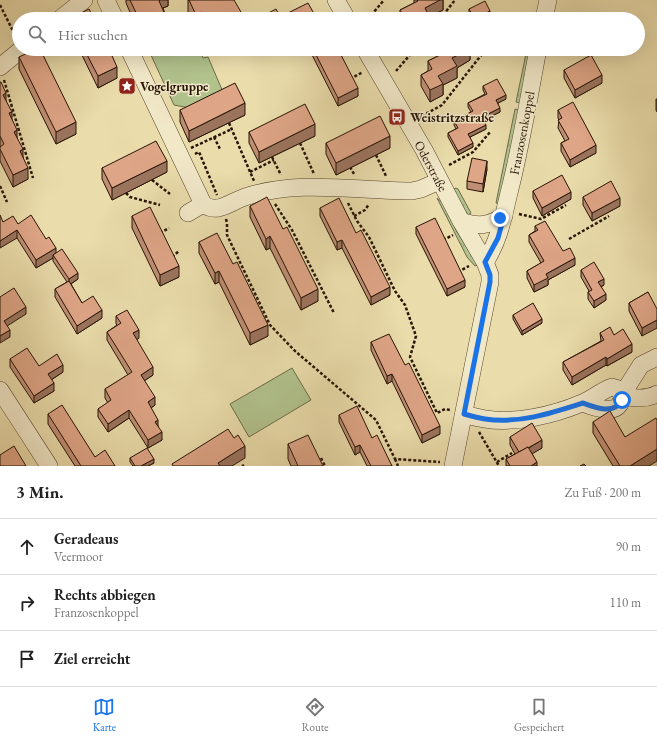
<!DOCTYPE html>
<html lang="de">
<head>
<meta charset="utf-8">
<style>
	:root { --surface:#fff; --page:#f2f2f2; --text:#222; --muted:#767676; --line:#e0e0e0; --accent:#1a73e8 }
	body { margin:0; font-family:"EB Garamond",serif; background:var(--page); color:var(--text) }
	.stop { position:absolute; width:12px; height:12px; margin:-9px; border:3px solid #1a73e8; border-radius:50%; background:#fff }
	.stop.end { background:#1a73e8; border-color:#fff; box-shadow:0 1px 4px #0008 }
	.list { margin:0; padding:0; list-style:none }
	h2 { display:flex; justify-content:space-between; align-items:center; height:52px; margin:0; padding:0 16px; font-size:17px }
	h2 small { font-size:13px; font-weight:400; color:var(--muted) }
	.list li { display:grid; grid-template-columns:26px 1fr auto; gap:12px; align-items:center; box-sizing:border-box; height:56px; padding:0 16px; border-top:1px solid var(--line) }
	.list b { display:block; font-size:15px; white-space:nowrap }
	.list p { margin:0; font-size:13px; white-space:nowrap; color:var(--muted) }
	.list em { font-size:13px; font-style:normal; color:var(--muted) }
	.icon { flex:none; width:22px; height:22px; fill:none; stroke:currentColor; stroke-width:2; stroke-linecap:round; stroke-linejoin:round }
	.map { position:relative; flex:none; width:657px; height:466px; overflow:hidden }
	.search { position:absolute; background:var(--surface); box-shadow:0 4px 16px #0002; left:12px; right:12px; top:12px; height:44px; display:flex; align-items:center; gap:10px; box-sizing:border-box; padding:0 14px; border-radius:22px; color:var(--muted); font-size:15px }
	.sheet { height:220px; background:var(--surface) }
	nav { display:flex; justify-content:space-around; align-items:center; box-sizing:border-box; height:56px; border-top:1px solid var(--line); background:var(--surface); font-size:11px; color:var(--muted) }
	nav a { display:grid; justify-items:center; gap:2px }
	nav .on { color:var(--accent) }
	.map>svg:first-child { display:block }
	.grass { fill:url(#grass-tufts); stroke:#6c6b4a }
	.park { fill:#b1c28d; stroke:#6c6b4a }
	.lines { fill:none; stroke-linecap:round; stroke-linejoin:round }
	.minor-casing { stroke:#58462f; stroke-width:18 }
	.path { stroke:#271406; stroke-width:2.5; stroke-dasharray:3 2; stroke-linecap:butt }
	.minor { stroke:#f1e8c8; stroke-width:17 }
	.wall { fill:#bf8e73; stroke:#271406 }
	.shaded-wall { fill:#9b745e; stroke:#271406 }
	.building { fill:#dea586; stroke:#271406 }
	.route { stroke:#1a73e8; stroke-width:5 }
	.labels { text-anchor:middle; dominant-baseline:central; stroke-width:3; stroke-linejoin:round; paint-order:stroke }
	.poi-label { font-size:13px; font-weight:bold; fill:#271406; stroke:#f1e8c8; text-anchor:start }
	.street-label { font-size:13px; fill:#271406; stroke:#f1e8c8 }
</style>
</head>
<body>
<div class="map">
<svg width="657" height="466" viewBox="0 0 657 466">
	<defs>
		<pattern id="grass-tufts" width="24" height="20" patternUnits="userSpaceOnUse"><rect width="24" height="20" fill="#b1c28d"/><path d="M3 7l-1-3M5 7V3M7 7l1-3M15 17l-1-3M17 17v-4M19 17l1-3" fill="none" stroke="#98a678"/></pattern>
	</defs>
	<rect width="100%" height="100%" fill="#eadcab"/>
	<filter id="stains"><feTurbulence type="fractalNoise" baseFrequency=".005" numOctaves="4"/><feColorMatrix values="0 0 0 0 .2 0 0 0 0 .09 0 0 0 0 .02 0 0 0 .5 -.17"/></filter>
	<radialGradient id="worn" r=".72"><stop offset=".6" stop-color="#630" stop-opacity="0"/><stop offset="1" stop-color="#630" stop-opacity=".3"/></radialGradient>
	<g class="grass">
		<path d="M527,49h5l-11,54 -5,-1z"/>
		<path d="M515,109l4,1 -18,94 -5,-1z"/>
		<path d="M456,188l2,1 13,24 -3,2 -16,-25z"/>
		<path d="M437,198l6,5 14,29 21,33 -3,1 -8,-9z"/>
	</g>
	<g class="park">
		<path d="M159,49h40l4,9 5,-1 15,35 -33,16 -16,-3 -24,-52z"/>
		<path d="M292,368l19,32 -62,37 -19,-33z"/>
	</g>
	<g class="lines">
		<defs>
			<g id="minor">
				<path d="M106,0l9,19"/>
				<path d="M336,0l11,19"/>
				<path d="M60,19l24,-19"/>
				<path d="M544,19l4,-19"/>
				<path d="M129,49l74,155"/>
				<path d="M365,49l59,101 37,71 24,41 5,13v7l-37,184"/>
				<path d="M0,67l22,-18"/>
				<path d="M188,213l15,-9c14,11 27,-2 42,-7 54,-18 111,-6 167,-6l9,-2 18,-8"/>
				<path d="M461,221c18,6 27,5 43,-5"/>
				<path d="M485,262c14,-21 18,-44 24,-69 12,-47 20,-96 29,-144"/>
				<path d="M0,390l49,76"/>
				<path d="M622,395l19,-30 16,-8"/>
				<path d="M622,395c12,4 23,5 35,-1"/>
				<path d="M464,414c7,2 14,4 21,5 30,5 69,-4 97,-16 11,-4 18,-12 30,-16 2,1 4,1 6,2 8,6 3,19 -6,20 -10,1 -20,-2 -29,-6"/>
			</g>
		</defs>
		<use href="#minor" class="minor-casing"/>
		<g class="path">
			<path d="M0,5l14,28"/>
			<path d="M368,19l16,-19"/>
			<path d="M440,19l15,-19"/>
			<path d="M337,54l9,-5"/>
			<path d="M396,71l19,-22"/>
			<path d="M350,79l13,-7"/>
			<path d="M4,80l29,98"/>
			<path d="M422,116l20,-11 44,-56"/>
			<path d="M229,123l25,58"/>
			<path d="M214,137l6,12"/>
			<path d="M300,143l14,31"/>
			<path d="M191,148l41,-19"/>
			<path d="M195,154l4,-2 18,43"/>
			<path d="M376,155l10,21"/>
			<path d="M272,157l9,18"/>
			<path d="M449,165l24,-13 18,-21"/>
			<path d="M350,167l4,7"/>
			<path d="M250,172l24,-12"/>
			<path d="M152,180l18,14"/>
			<path d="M0,186l7,16"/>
			<path d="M126,193l4,4 30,8"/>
			<path d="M348,203l9,18 12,16 26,54 10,14 11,31 -6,21 27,56 8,-4 5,1"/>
			<path d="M275,204l17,26 42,83"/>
			<path d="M519,214l22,5 25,-14"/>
			<path d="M354,216l11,-6 4,-6"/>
			<path d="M226,219l1,4v12l43,90 25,26 81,69 19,39 45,3"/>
			<path d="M160,233l9,-5"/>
			<path d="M569,239l40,-23"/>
			<path d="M443,240l10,-5"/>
			<path d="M172,257l7,-6"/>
			<path d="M458,272l11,-6"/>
			<path d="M479,432l20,34"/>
			<path d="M321,458l4,8"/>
			<path d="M395,459l3,7"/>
			<path d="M497,462l15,-9"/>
			<path d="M242,466l2,-1"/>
		</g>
		<use href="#minor" class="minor"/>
	</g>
	<g class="wall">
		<path d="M126,0h42v6l-5,2 4,11h-34l-7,-16z"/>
		<path d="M188,0l53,19h-53z"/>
		<path d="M414,0h29v10l-14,7v2h-29v-9l14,-7z"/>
		<path d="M469,9l21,10 -21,-1z"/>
		<path d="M288,13l29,6h-29z"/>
		<path d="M79,49h30l8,29 -19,10z"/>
		<path d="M303,49h35l20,47 -20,10 -28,-55 -5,2z"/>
		<path d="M442,49h32l-4,2v9l-13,8v10l-14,7v10l-13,7 -9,-16v-11l7,-4v-10l14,-7z"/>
		<path d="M19,57l57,77 -20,10 -37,-75z"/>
		<path d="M564,70l38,13 -27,15 -11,-20z"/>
		<path d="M0,82l6,19 17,56 5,22 -15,8 -13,-26z"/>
		<path d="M483,86l23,13 -8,4 2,9 -17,8 3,9 -16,8 3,10 -15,8 -10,-18v-4l8,-4 -2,-4v-4l17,-9 -3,-5v-4l17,-9 -2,-4z"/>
		<path d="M656,99h1v13l-1,-2z"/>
		<path d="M180,110l65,5 -56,27 -9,-20z"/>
		<path d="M558,110l38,43 -26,14 -9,-16v-8l4,-2 -7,-13 1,-8 -1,-2z"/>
		<path d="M249,132l66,4 -56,27 -10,-20z"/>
		<path d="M326,143l64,5 -54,27 -10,-21z"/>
		<path d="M102,168l65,4 -55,28 -10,-21z"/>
		<path d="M487,169l-4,23 -16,-3v-8z"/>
		<path d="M533,191l38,8 -29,17 -9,-18z"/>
		<path d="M583,197l37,9 -28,15 -9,-16z"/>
		<path d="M250,206l33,23 35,72 -17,9 -31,-62 -4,2 -16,-33z"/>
		<path d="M320,208l36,25 34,62 -19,10 -29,-57 -5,2 -17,-34z"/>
		<path d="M132,216l47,61 -19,9 -28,-58z"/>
		<path d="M3,222l15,2 28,15 10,14 22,26 -7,5 11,19 20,15 -25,16 -22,-37v-8l12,-7 -14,-21v-3l-17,10 -19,-30z"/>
		<path d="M535,226l28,25 12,14 -27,15v5l-14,7 -7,-14v-7l14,-8 -12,-21v-7l6,-4z"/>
		<path d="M416,227l49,60 -18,9 -31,-62z"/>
		<path d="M199,242l69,94 -18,9 -31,-63 -4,2 -16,-31z"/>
		<path d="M581,270l23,15 -3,2 5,13 -12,8 -6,-9v-7l1,-1 -8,-14z"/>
		<path d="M648,292l-6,44 -13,-25v-8z"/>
		<path d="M513,315l29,8 -20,12 -9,-16z"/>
		<path d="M116,316l23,22 -3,2 17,35 -9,6 11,24 -4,3 7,18 4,14 -14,8 -19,-30 -21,14 -10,-15v-8l10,-6 -3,-5v-9l23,-14 -21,-35v-8l10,-7 -1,-1z"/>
		<path d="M600,333l14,2 18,17 -25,14 -1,-1 -34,20 -9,-15v-8l38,-21z"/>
		<path d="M371,342l69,92 -18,9 -30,-62 -5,3 -16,-34z"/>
		<path d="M10,359l29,7 24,6 -12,8 3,11 -20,12 -24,-36z"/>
		<path d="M48,414l47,43 20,9h-40l-27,-42z"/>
		<path d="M339,415l33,23 20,28h-25l-7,-14 -5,3 -16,-33z"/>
		<path d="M593,422l32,15 24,29h-36l-20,-33z"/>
		<path d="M510,437l32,11 -10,5 5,13h-31v-7l9,-5 -5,-9z"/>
		<path d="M288,444l35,22h-32l-3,-7z"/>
		<path d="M130,458l24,5 -6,3h-15l-3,-4z"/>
	</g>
	<g class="shaded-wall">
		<path d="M160,0h8v6l-8,3 -1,-8z"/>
		<path d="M438,0h5v10l-14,7v2h-6l2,-11z"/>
		<path d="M490,11v8h-8v-4z"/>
		<path d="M202,12v7h-6v-4z"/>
		<path d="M241,12v7h-14z"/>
		<path d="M224,16v3h-6z"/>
		<path d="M305,49h5v2l-5,2z"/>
		<path d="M401,49h4l-4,2z"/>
		<path d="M467,49h7l-4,2v9l-13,8v10l-14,7v10l-13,7v-12l8,-14 14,-18z"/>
		<path d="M117,67v11l-19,10v-12z"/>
		<path d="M602,75v8l-27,15v-8z"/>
		<path d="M358,88v8l-20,10v-8z"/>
		<path d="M6,93v12l-3,-10z"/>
		<path d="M506,95v4l-10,5v-4z"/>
		<path d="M245,103v12l-56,27v-11z"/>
		<path d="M500,108v4l-18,9v-4z"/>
		<path d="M12,112v11l-3,-10z"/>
		<path d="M76,122v12l-20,10v-12z"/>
		<path d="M315,124v12l-56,27v-11z"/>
		<path d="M486,125v4l-18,9v-4z"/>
		<path d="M17,130v12l-3,-10z"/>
		<path d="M390,136v12l-54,27v-12z"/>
		<path d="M473,143v4l-15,8v-4z"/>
		<path d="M596,145v8l-26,14v-7z"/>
		<path d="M23,149v12l-3,-10z"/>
		<path d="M167,161v11l-55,28v-12z"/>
		<path d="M487,161v8l-4,23v-8z"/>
		<path d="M28,168v11l-15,8v-12z"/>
		<path d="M571,192v7l-29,17v-8z"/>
		<path d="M620,198v8l-28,15v-8z"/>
		<path d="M17,230v8l-17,10v-7z"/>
		<path d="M270,236v12l-4,2v-11z"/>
		<path d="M342,240v8l-5,2v-8z"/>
		<path d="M56,248v8l-3,-1v3l-17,10v-8z"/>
		<path d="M575,258v7l-27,15v5l-14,7v-7l12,-11z"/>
		<path d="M179,266v11l-19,9v-11z"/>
		<path d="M219,271v11l-4,2v-11z"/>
		<path d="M78,273v6l-9,6v-6z"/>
		<path d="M604,279v6l-6,3v-6z"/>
		<path d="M465,280v7l-18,9v-7z"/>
		<path d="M390,287v8l-19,10v-8z"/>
		<path d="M318,289v12l-17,9v-12z"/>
		<path d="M606,294v6l-12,8v-7z"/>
		<path d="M26,307v7l-22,14v-7z"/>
		<path d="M102,310v8l-25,16v-8z"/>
		<path d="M542,319v4l-20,12v-4z"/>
		<path d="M657,320v8l-15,8v-8z"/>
		<path d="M268,325v11l-18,9v-12z"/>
		<path d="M10,330v7l-10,6v-7z"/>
		<path d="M139,330v8l-6,4v-9z"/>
		<path d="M632,344v8l-25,14v-7z"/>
		<path d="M606,357v8l-34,20v-8z"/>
		<path d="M63,365v7l-15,10v-8z"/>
		<path d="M153,367v8l-12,8v-8z"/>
		<path d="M392,374v7l-5,3v-8z"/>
		<path d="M54,383v8l-20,12v-7z"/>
		<path d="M155,397v8l-7,5v-8z"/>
		<path d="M129,410v8l-21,14v-8z"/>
		<path d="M158,420v8l-3,-6z"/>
		<path d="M440,426v8l-18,9v-8z"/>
		<path d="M162,432v8l-14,8v-8z"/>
		<path d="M542,440v8l-22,13v-8z"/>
		<path d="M360,445v7l-5,3v-8z"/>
		<path d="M245,446v12l-13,8h-14v-3z"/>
		<path d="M657,449v12l-8,5h-19z"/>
		<path d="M154,459v4l-6,3h-7z"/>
		<path d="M537,462v4h-6z"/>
	</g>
	<g class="building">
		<path d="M130,0h30l-1,1 8,18h-28z"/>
		<path d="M189,0h45l7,12 -14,7h-1l-2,-3 -6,3h-13l-3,-7 -6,3z"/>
		<path d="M417,0h23l-15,8 4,8 -6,3h-23l4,-2 -4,-7 18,-9z"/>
		<path d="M485,1l5,10 -8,4 1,4h-15l5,-3 -4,-7z"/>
		<path d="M308,3l9,16h-25l-4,-6z"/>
		<path d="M89,9l5,10h-25z"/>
		<path d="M276,9l5,10h-24z"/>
		<path d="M36,49h4l36,73 -20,10 -37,-75z"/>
		<path d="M84,49h25l8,18 -19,9z"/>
		<path d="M313,49h25l20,39 -20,10z"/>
		<path d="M445,49h25l-18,9 5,8 -19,10 5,8 -13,6 -9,-15 11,-6 -4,-8 18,-9z"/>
		<path d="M591,55l11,20 -27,15 -11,-20z"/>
		<path d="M497,79l9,16 -10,5 4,8 -18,9 4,8 -18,9 5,9 -15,8 -10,-18 10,-5 -4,-7 19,-10 -5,-8 19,-9 -4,-8z"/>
		<path d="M0,82h1l5,11 -3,2 9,17 -3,1 8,17 -3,2 9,17 -3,2 8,17 -15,7 -13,-26v-2l4,-3 -4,-8z"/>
		<path d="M235,83l10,20 -56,28 -9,-21z"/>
		<path d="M573,102l23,43 -26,15 -9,-17 8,-4 -11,-19 4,-2 -4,-8z"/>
		<path d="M305,104l10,20 -56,28 -10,-20z"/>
		<path d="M380,116l10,20 -54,27 -10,-20z"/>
		<path d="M156,141l11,20 -55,27 -10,-20z"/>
		<path d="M472,158l15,3 -4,23 -16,-3z"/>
		<path d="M562,175l9,17 -29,16 -9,-17z"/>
		<path d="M611,181l9,17 -28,15 -9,-16z"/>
		<path d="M267,197l16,32 4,-2 31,62 -17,9 -31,-62 -4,3 -16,-33z"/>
		<path d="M339,198l17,35 5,-3 29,57 -19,10 -29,-57 -5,2 -17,-34z"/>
		<path d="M150,207l29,59 -19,9 -28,-59z"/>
		<path d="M0,215l3,7 10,-6 5,8 13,-9 15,24 3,-2 7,11 -20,12 -19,-30 -17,11z"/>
		<path d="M435,218l30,62 -18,9 -31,-62z"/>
		<path d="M545,221l18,30 7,-3 5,10 -29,16 2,4 -14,7 -7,-14 17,-10 -15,-26 9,-5 -3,-4z"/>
		<path d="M217,233l16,31 4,-2 31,63 -18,8 -31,-62 -4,2 -16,-31z"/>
		<path d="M62,249l16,24 -9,6 -16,-24z"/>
		<path d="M594,262l10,17 -6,3 8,12 -12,7 -6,-9 4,-2 -11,-20z"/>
		<path d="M69,281l13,22 11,-7 9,14 -25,16 -22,-37z"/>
		<path d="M14,288l12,19 -22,14 6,9 -10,6v-39z"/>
		<path d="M648,292l9,17v11l-15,8 -13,-25z"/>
		<path d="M533,303l9,16 -20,12 -9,-16z"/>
		<path d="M127,310l12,20 -6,3 20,34 -12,8 14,22 -7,5 10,18 -3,2 7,10 -14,8 -19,-30 -21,14 -10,-15 13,-9 -6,-11 27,-17 -25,-40 14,-9 -5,-7z"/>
		<path d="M610,327l4,8 9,-6 9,15 -25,15 -1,-2 -34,20 -9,-15 41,-22 -4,-7z"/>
		<path d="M389,334l16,31 4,-2 31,63 -18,9 -30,-61 -5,2 -16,-34z"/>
		<path d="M27,348l12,18 18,-12 6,11 -15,9 6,9 -20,13 -24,-37z"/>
		<path d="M62,405l33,52 10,-7 10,16h-34l-33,-52z"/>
		<path d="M357,406l15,32 5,-3 15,31h-21l-11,-21 -5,2 -16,-32z"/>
		<path d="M610,411l15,26 31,-19 1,2v29l-27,17h-10l-27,-44z"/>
		<path d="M532,423l10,17 -14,8v-1l-9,5 -9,-15z"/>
		<path d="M228,429l6,9 4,-3 7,11 -27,17 2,3h-47l-1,-2z"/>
		<path d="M308,435l15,31h-25l-10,-22z"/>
		<path d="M14,446l12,20h-26v-11z"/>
		<path d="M528,447l9,15 -6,4h-21l-4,-7z"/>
		<path d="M147,448l7,11 -13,7h-6l-5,-8z"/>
		<path d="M584,464l2,2h-6z"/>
	</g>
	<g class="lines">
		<path class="route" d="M500,218l4,-2 -6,22 -13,24 5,13v7l-26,132c7,2 14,4 21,5 34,5 67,-6 98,-16 13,5 31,12 39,-3"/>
	</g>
	<defs>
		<symbol id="sight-square" viewBox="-11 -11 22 22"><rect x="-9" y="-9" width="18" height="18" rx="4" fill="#8f2418" stroke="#f1e8c8"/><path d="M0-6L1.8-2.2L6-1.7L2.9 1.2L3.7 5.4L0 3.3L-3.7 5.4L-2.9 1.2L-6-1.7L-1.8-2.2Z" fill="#fff"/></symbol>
		<symbol id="bus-square" viewBox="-11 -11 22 22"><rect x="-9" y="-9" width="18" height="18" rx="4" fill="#8f2418" stroke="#f1e8c8"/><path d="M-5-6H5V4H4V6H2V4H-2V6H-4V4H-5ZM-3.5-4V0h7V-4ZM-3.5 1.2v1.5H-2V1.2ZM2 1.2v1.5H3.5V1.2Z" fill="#fff"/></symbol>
	</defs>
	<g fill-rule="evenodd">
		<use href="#sight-square" x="117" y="76" width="20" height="20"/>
		<use href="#bus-square" x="387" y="107" width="20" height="20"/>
	</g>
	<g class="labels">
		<g class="poi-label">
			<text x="140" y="86">Vogelgruppe</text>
			<text x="410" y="117">Weistritzstraße</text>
		</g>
		<g class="street-label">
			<text transform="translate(522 133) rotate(-79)">Franzosenkoppel</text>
			<text transform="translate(431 166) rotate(62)">Oderstraße</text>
		</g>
	</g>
	<rect width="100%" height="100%" filter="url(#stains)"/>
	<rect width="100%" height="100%" fill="url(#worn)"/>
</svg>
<div class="stop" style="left:622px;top:400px"></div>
<div class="stop end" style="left:500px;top:218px"></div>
<div class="search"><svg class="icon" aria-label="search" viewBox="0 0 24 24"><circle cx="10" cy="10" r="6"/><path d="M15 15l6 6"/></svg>Hier suchen</div>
</div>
<section class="sheet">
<h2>3 Min.<small>Zu Fuß · 200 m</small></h2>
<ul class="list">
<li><svg class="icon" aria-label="ahead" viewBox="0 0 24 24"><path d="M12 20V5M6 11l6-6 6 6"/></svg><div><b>Geradeaus</b><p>Veermoor</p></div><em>90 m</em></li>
<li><svg class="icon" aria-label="right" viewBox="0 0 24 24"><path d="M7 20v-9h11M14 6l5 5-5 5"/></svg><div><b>Rechts abbiegen</b><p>Franzosenkoppel</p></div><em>110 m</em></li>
<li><svg class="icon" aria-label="arrive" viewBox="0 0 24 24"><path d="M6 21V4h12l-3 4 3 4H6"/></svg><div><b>Ziel erreicht</b></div></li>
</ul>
</section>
<nav>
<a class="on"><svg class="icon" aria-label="map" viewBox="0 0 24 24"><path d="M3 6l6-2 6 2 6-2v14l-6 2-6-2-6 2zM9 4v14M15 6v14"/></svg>Karte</a>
<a><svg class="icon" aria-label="directions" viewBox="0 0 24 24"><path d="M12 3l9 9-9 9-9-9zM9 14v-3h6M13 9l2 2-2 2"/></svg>Route</a>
<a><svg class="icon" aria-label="saved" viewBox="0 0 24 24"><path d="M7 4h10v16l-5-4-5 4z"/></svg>Gespeichert</a>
</nav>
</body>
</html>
